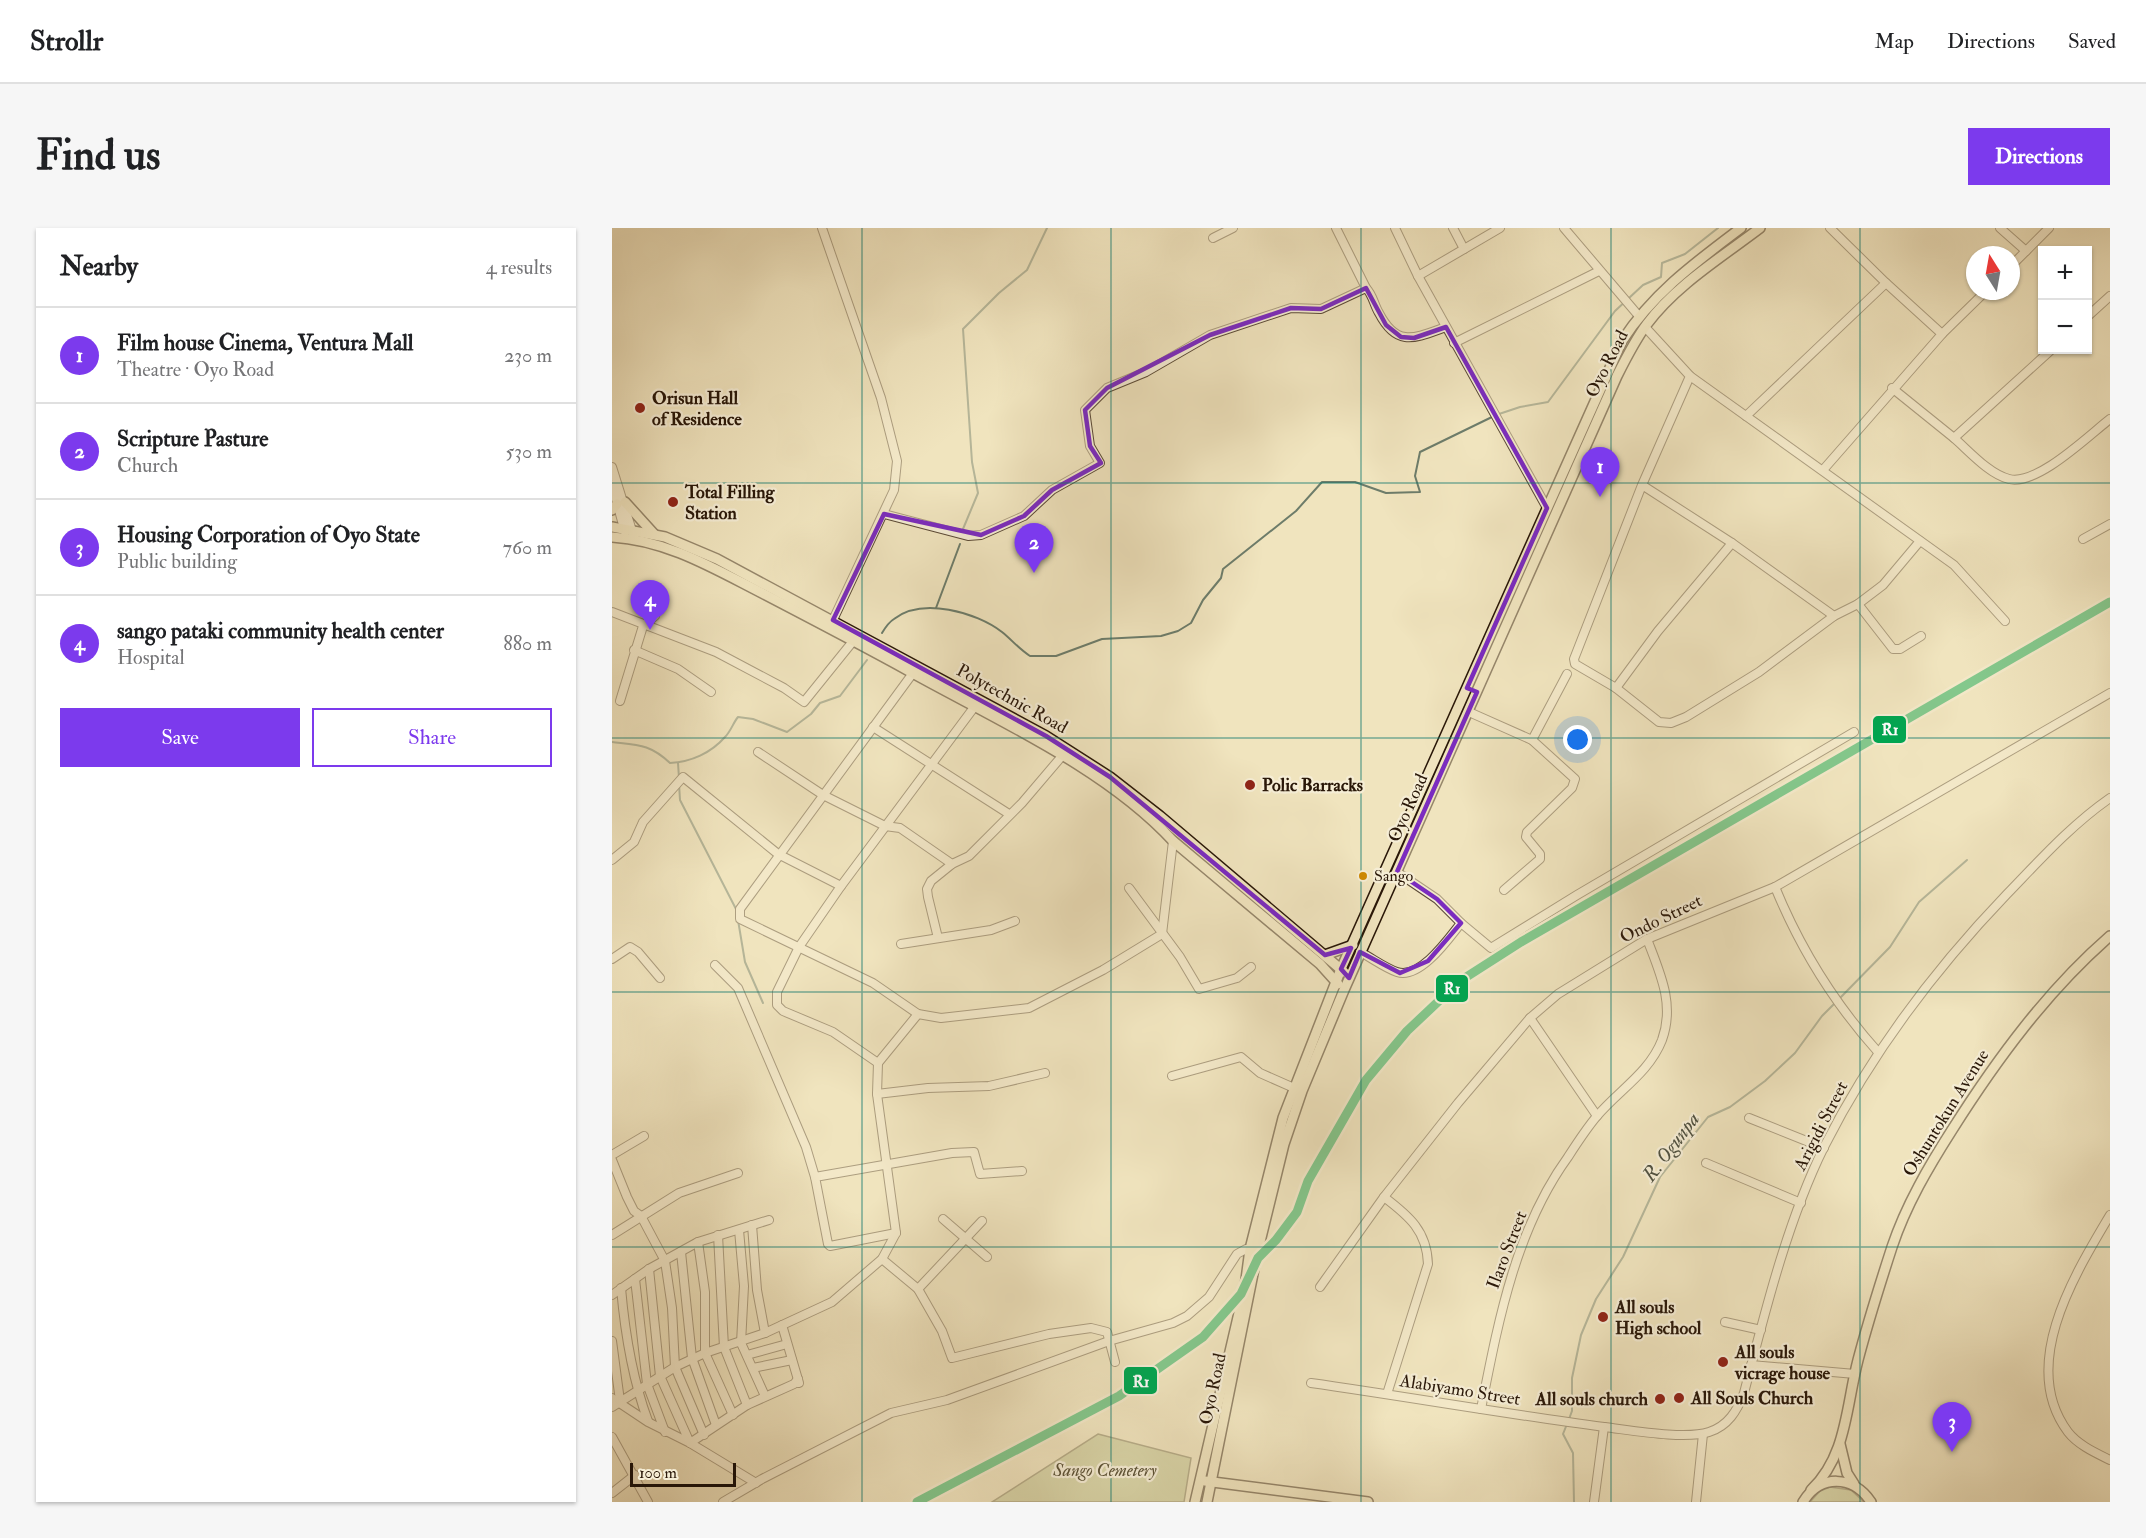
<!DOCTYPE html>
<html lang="en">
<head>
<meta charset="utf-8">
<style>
	:root { --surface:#fff; --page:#f6f6f6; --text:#202124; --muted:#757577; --line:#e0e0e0; --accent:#7c3aed }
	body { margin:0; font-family:"IM FELL Double Pica",serif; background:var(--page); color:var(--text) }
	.controls { position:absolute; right:18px; top:18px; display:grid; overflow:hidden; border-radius:0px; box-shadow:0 2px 4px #0004 }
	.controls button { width:54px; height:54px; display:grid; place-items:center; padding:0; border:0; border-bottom:2px solid var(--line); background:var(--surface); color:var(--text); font:30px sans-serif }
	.compass { position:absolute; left:1354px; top:18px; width:54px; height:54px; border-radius:50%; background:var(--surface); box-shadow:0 2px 4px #0004; rotate:349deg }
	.scale { position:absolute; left:18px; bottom:15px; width:106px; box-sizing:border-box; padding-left:6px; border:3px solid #291708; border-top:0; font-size:16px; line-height:21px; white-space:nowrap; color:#291708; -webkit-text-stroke:4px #f5edd5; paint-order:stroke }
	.you { position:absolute; left:966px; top:512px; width:21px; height:21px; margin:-15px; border:4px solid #fff; border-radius:50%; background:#1a73e8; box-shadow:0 0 0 9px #1a73e833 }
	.badge { display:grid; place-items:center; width:39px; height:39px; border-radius:50%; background:var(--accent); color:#fff; font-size:20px; font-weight:700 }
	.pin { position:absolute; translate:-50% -50px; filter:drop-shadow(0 2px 3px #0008) }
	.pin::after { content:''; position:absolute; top:32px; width:21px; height:18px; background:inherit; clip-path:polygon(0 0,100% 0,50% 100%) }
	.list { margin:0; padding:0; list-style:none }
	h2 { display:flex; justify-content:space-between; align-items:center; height:78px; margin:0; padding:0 24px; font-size:26px }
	h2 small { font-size:20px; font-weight:400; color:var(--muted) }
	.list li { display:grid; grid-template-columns:39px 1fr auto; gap:18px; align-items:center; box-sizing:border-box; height:96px; padding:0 24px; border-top:2px solid var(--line) }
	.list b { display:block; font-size:22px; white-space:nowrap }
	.list p { margin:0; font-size:20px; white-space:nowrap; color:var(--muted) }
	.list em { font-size:20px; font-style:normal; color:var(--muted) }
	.actions { display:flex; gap:12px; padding:18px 24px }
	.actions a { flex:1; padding:14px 0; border:2px solid var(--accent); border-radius:0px; text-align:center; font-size:21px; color:var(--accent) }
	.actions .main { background:var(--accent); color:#fff }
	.map { position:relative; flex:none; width:1498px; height:1274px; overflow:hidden; border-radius:0px }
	header { display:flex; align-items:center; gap:36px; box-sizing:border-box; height:84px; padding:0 30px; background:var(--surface); border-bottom:2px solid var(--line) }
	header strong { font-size:28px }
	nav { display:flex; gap:33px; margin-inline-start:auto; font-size:21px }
	.intro { display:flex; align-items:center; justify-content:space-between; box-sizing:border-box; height:144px; padding:0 36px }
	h1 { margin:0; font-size:42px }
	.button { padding:15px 27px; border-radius:0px; background:var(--accent); color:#fff; font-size:21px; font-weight:700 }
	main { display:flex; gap:36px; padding:0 36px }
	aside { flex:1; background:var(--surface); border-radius:0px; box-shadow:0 2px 4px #0004 }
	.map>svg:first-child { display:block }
	.green { fill:#bdc38f; stroke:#736d4c; stroke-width:1.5 }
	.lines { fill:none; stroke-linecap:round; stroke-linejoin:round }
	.stream { stroke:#6d7c6a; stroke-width:2 }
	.minor-casing { stroke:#5b4a36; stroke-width:10 }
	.major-casing { stroke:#291708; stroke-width:12 }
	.minor { stroke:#f5edd5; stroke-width:8 }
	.major { stroke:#f0e4be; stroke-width:9 }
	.rail-1-casing { stroke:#f5edd5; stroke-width:14 }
	.rail-1 { stroke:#00a651; stroke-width:9 }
	.marked { fill:none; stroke:#7b2cbf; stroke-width:4.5; stroke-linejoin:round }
	.grid { fill:none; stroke:#0f766e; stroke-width:1.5; stroke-opacity:0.55 }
	.poi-dot { fill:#8f2418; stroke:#f5edd5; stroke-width:2 }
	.bus-dot { fill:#ce8902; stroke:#f5edd5; stroke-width:2 }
	.labels { text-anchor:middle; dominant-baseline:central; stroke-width:4.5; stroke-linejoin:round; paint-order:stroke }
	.bus-label { font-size:16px; fill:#291708; stroke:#f5edd5; text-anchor:start }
	.street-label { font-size:18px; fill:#291708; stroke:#f5edd5 }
	.poi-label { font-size:18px; font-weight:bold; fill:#291708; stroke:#f5edd5; text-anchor:start }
	.park-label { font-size:18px; font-style:italic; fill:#5d5337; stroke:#f5edd5 }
	.water-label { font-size:20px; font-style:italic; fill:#515241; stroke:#f5edd5 }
	.line-badge { stroke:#f5edd5; stroke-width:2 }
	.badge-label { font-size:16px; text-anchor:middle; font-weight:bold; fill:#fff }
</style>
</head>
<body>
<header>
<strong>Strollr</strong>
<nav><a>Map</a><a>Directions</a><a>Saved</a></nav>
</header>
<div class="intro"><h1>Find us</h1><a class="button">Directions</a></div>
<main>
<aside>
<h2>Nearby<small>4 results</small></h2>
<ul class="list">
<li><span class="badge">1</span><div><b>Film house Cinema, Ventura Mall</b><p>Theatre · Oyo Road</p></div><em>230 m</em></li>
<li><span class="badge">2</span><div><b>Scripture Pasture</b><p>Church</p></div><em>530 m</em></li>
<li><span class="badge">3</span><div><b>Housing Corporation of Oyo State</b><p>Public building</p></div><em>760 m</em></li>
<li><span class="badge">4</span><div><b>sango pataki community health center</b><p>Hospital</p></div><em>880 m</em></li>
</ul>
<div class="actions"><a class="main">Save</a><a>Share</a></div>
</aside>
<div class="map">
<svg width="1498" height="1274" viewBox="0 0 1498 1274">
	<rect width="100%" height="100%" fill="#f0e4be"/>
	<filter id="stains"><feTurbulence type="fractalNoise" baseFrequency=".00333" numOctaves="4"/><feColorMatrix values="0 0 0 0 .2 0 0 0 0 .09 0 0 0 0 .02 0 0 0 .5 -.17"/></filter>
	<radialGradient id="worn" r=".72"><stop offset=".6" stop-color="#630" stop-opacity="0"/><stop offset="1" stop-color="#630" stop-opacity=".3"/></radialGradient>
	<g class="green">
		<path d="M486,1206l93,24 -7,44h-192z"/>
		<path d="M1218,1259l21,3 13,12h-54l10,-11z"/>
	</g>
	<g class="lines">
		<g class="stream">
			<path d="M887,186l21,-7 28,-5 67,-91 28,-26 18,-8 1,-14 23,-9 33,-26"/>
			<path d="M351,301l15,-36 -6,-31 -9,-133 36,-36 28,-23 20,-42"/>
			<path d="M324,380l24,-64"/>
			<path d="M270,405c3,-5 7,-11 12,-14 28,-22 82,-7 108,13 10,8 17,17 28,24h26l46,-17 59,-3 17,-5 13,-8 12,-23 18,-22 2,-9 73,-58 26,-29h33l31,11 34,-1 -5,-16 5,-24 74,-36"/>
			<path d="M0,514c26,3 38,2 58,21 21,-1 41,-10 55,-26 6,-6 8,-14 13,-20l15,2 34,13 24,-18 9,-11 20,-7 27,-36"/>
			<path d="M66,535l1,15"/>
			<path d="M67,556l1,16 57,111"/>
			<path d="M126,692l7,42 18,41"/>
			<path d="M1228,770l50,-51 29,-45 48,-42"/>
			<path d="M957,1191l3,-8v-33l9,-43 15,-36 27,-42 37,-80 48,-60 22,-10 35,-26 30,-28 27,-37 14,-14"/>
			<path d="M955,1196l-4,10 10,19 1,49"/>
		</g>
		<defs>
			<g id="minor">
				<path d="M210,0l59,170 16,63 -3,29 -61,130"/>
				<path d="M724,0l30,60"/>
				<path d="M783,0l23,48 129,232"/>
				<path d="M841,0l11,21"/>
				<path d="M952,0l74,87"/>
				<path d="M1388,0l26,23"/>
				<path d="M601,10l20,-10"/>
				<path d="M1399,38l38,-38"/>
				<path d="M806,48l82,-48"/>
				<path d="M1476,88l22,-20"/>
				<path d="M1330,106l44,-43"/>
				<path d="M842,115l145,-72"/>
				<path d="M1078,148l264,189 51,56"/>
				<path d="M1280,160l62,50 97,-88"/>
				<path d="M1134,188l140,-133 -56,-55"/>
				<path d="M1342,210c15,13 35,36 55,41 28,7 79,-43 101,-60"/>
				<path d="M0,239l21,67"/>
				<path d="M1211,242l119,-136 -56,-51"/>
				<path d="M0,257l13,47"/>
				<path d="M1030,257l-68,174 1,5 41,24 42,-57 74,-88 -90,-58 48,-109 -45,-49"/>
				<path d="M272,286l84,22 13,-1 43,-19 28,-26 48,-27 -10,-17 -5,-36 22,-22 39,-16 64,-37 81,-27 30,1 45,-21c7,7 8,17 13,25 18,35 36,25 67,14"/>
				<path d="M1471,311l27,-15"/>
				<path d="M1120,315l102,73"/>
				<path d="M1246,376l35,45h7l21,-13"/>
				<path d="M0,384l104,40 68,36 20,14 50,-62"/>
				<path d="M22,422l44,19 33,23"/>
				<path d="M301,445l-173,236v10l133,64 45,31 23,4 88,-10 74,-38 59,-36 11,-93"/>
				<path d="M1004,460l43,34 12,1 15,-6 73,-45 75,-56 24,-12 25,-19 37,-44"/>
				<path d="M8,473l23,-75 12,-10"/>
				<path d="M857,484l63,28 43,39 -3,9 -45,44 -1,5 14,17v5l-36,31"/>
				<path d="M261,499l136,87"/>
				<path d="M920,512l35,-66"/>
				<path d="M146,524l65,43 62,31 15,2 52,36"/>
				<path d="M0,632l22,-18 9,-20 40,-45 95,77 63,32"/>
				<path d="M1163,659c25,61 59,116 103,165"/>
				<path d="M517,660l51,69 19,32 38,-11 14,-11"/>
				<path d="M849,695l30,25 86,-53 277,-163"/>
				<path d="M326,710l-10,-41 -1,-8 4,-8 21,-17 17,-8 53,-53 40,-47"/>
				<path d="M289,716l90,-14 24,-9"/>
				<path d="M748,724c12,6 25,16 37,20 23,8 52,-34 64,-49l-24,-24 -40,-27"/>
				<path d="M0,731l18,-12 8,5 22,26"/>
				<path d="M103,737l23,23 68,159 9,30 13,67 2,2 66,-13"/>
				<path d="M918,790l67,98"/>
				<path d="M266,835l-45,-31 -50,-21 -6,-6v-13l22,-45 42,-61 137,-184"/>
				<path d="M560,848l69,-19 19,16 34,15"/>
				<path d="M265,866l51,-6 61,-2 56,-13"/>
				<path d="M1137,890l75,30"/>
				<path d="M0,927l32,-19"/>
				<path d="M0,932l15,37 7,14 7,5 24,45 7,47 3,59 29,68"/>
				<path d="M1094,935l95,40"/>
				<path d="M203,949l137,-24 22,-1 6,22 42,-3"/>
				<path d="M772,969c25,19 43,34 44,67l-41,130"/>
				<path d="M1498,987c-35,59 -92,150 -42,217 10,13 28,21 42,28"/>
				<path d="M331,991l44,38"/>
				<path d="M140,997l5,65 8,43"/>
				<path d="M127,1002l5,56 -3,57 24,53"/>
				<path d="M0,1007l67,-42 59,-20"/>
				<path d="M106,1007l6,112 23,58"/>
				<path d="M86,1014l7,50v61l28,62"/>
				<path d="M69,1024l11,106 24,67"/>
				<path d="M270,1031l36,30 24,42 10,27 97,-24 42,-6 16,4 8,30"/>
				<path d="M37,1041l11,107 30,67 57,-38 47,-21 4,-5"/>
				<path d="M23,1051l12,105 18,48"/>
				<path d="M708,1059l64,-90 74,-94 72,-85 28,-24 89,-55 128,-52 335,-194"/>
				<path d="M9,1060c4,46 11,90 27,133"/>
				<path d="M306,1061l64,-68"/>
				<path d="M0,1067l37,-26 49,-27 71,-22"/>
				<path d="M1113,1094l36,8"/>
				<path d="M170,1097l17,58"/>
				<path d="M0,1113l8,60"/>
				<path d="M135,1127l40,-11"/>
				<path d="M1139,1137l104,9"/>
				<path d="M141,1140l39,-8"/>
				<path d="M699,1155c98,14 195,31 293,44 26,3 81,13 105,5 19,-6 28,-21 35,-39 21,-81 43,-171 80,-246 47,-93 111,-178 183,-253 32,-33 64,-69 103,-96"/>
				<path d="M0,1170l36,24 42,21 66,40"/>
				<path d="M0,1179l63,-40 30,-14 60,-20 67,-31 50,-43 14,-26 -19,-139 1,-31 40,-49"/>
				<path d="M869,1181c17,-86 34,-179 87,-252 9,-14 18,-28 29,-41 22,-26 52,-43 65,-76 13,-36 -2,-67 -15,-101"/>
				<path d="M0,1209l36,65"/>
				<path d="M0,1265l23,-18"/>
				<path d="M111,1274l39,-23 129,-66 56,-13 162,-59 64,-18 14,-7 22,-19 28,-43 9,-5 8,1"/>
				<path d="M982,1274l10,-75"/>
				<path d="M1084,1274l7,-68"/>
			</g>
			<g id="major">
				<path d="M13,274l29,32"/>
				<path d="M0,282l5,-6"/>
				<path d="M0,299l53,10 52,22 329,177 64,41 50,39 184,156"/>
				<path d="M0,309c54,3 101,31 148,55 50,26 100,52 149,79 86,48 197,97 264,170l147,123 18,20"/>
				<path d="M713,727l28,-10"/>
				<path d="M1228,1216l7,29 7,11"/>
				<path d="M593,1253l163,21"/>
				<path d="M1199,1262c36,-34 35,-84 47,-130 10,-38 22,-76 34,-113 14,-42 37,-81 60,-117 45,-71 95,-139 158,-194"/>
				<path d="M583,1274l50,-215 5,-38 33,-131 58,-149 281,-628c31,-48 74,-79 119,-113"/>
				<path d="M595,1274l50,-248 27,-110 18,-53 42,-101 273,-614c9,-18 18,-36 30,-52 29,-39 75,-67 113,-96"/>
				<path d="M1191,1274c17,-28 50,-27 68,0"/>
			</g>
		</defs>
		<use href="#minor" class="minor-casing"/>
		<use href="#major" class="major-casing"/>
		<use href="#minor" class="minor"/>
		<use href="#major" class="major"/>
		<defs>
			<path id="rail-1" d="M305,1274l202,-106 84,-59 38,-43 17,-36 18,-18 21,-28 11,-31 58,-101 41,-49 53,-50 61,-39 589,-340"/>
		</defs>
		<use href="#rail-1" class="rail-1-casing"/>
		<use href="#rail-1" class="rail-1"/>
	</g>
	<path d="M0 0H1498V1274H0ZM754,60l20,37 15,12 13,1 32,-11 101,181 -80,180 10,4 -80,180 40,27 24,24 -33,38 -28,12 -40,-21 -11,26 -8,-9 10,-21 -26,7 -215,-178 -64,-41 -213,-116 51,-106 97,21 43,-19 28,-26 49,-27 -11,-17 -5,-36 22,-22 103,-53 81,-27 30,1z" fill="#f0e4be" fill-opacity=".55" fill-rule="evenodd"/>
	<path class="marked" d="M754,60l20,37 15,12 13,1 32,-11 101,181 -80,180 10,4 -80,180 40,27 24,24 -33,38 -28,12 -40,-21 -11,26 -8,-9 10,-21 -26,7 -215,-178 -64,-41 -213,-116 51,-106 97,21 43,-19 28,-26 49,-27 -11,-17 -5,-36 22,-22 103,-53 81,-27 30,1z"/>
	<path class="grid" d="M250,0v1274M499,0v1274M749,0v1274M999,0v1274M1248,0v1274M0,255h1498M0,510h1498M0,764h1498M0,1019h1498"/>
	<g class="poi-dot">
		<circle cx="28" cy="180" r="6"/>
		<circle cx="61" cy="274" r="6"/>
		<circle cx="638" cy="557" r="6"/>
		<circle cx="991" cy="1089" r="6"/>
		<circle cx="1111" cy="1134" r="6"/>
		<circle cx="1067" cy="1170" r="6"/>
		<circle cx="1048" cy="1171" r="6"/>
	</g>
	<circle class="bus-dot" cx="751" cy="648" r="5"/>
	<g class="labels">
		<g class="bus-label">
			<text x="762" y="648">Sango</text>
		</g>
		<g class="street-label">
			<text transform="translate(995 136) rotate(-63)">Oyo Road</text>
			<text transform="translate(400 471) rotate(29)">Polytechnic Road</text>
			<text transform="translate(796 580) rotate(-66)">Oyo Road</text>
			<text transform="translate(1049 691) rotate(-26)">Ondo Street</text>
			<text transform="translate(1334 885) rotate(-58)">Oshuntokun Avenue</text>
			<text transform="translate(1209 898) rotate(-63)">Arigidi Street</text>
			<text transform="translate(895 1022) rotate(-69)">Ilaro Street</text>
			<text transform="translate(601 1161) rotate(-78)">Oyo Road</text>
			<text transform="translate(848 1162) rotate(9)">Alabiyamo Street</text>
		</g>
		<g class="poi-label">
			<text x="40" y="170">Orisun Hall<tspan x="40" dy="21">of Residence</tspan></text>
			<text x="73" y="264">Total Filling<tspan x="73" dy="21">Station</tspan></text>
			<text x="650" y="557">Polic Barracks</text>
			<text x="1003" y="1079">All souls<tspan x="1003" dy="21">High school</tspan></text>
			<text x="1123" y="1124">All souls<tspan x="1123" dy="21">vicrage house</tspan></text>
			<text x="1079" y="1170">All Souls Church</text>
			<text x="1036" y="1171" text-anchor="end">All souls church</text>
		</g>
		<g class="park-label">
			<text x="493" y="1242">Sango Cemetery</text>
		</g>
		<g class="water-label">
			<text transform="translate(1059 919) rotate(-53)">R. Ogunpa</text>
		</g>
	</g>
	<g class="line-badge">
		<rect x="1260" y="487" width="35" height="29" rx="6" fill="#00a651"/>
		<rect x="823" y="746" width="34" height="29" rx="6" fill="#00a651"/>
		<rect x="511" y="1138" width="35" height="29" rx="6" fill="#00a651"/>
	</g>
	<g class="badge-label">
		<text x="1278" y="507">R1</text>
		<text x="840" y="766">R1</text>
		<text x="529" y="1159">R1</text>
	</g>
	<rect width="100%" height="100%" filter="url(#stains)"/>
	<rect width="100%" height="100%" fill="url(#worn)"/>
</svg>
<div class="controls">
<button>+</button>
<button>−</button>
</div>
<svg class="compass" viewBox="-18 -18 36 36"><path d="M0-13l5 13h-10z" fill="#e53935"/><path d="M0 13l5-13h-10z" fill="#757577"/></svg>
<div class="scale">100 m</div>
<div class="you"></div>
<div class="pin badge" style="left:988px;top:269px">1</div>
<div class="pin badge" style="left:422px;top:345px">2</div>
<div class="pin badge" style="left:1340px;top:1224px">3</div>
<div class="pin badge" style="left:38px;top:402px">4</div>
</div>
</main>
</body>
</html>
